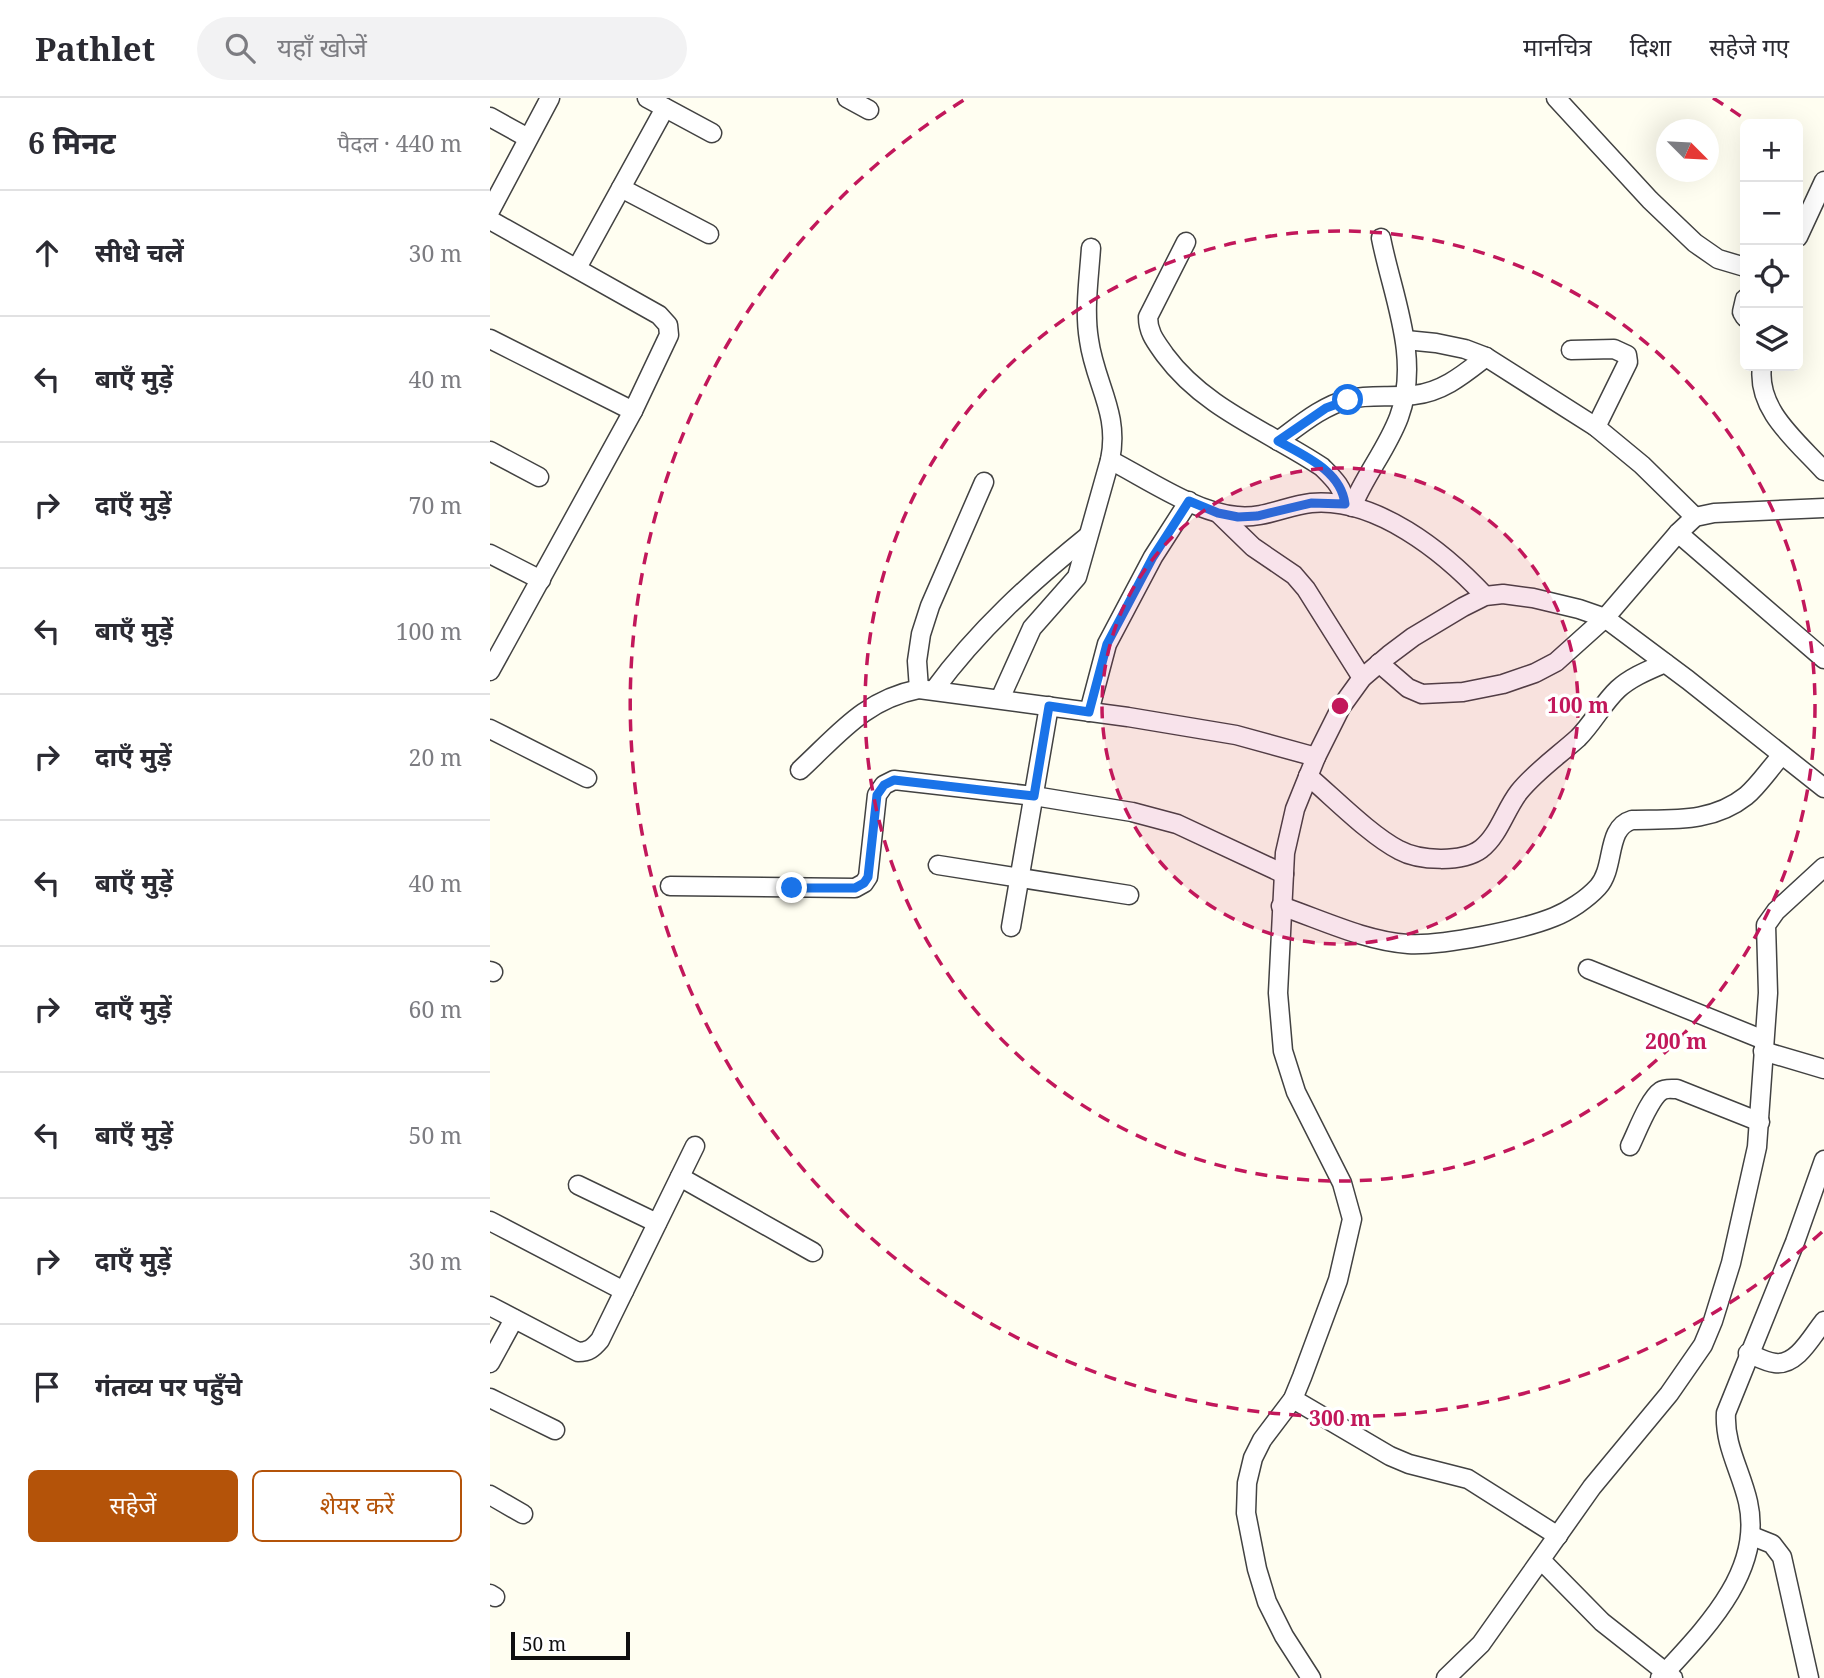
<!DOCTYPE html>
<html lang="hi">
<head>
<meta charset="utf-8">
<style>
	:root { --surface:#fff; --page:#f2f2f3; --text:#2b2b33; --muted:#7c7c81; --line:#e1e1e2; --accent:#b45309 }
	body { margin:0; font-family:"Noto Serif","Noto Sans Devanagari",serif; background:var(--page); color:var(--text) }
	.controls { position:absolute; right:21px; top:21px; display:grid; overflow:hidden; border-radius:10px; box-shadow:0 7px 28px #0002 }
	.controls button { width:63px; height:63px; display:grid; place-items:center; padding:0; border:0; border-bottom:2px solid var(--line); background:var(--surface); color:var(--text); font:35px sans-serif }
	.compass { position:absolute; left:1166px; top:21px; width:63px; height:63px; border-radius:50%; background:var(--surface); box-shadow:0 7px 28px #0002; rotate:114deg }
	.scale { position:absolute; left:21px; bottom:18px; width:119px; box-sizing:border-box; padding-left:7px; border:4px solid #0f0f0f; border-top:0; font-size:19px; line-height:24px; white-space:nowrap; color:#0f0f0f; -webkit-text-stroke:5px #fff; paint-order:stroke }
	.stop { position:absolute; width:21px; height:21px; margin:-16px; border:5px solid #1a73e8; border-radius:50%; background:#fff }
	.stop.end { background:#1a73e8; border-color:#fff; box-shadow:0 2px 7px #0008 }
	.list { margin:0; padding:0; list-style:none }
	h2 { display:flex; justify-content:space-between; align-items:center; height:91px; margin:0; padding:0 28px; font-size:30px }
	h2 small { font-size:23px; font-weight:400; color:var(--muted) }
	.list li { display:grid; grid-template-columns:46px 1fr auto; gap:21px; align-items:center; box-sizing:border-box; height:126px; padding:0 28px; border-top:2px solid var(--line) }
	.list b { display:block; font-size:26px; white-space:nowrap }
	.list em { font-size:23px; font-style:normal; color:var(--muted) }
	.actions { display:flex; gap:14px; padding:21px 28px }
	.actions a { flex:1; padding:16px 0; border:2px solid var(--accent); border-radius:10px; text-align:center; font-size:24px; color:var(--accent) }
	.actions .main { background:var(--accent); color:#fff }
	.icon { flex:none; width:38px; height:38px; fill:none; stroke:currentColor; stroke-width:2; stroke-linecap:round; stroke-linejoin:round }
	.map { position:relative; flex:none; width:1334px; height:1580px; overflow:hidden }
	header { display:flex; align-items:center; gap:42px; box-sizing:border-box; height:98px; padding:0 35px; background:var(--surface); border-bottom:2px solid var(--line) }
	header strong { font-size:33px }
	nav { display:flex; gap:38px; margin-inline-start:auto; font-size:24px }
	.search { width:490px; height:63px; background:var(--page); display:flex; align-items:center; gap:18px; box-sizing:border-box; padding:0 24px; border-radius:38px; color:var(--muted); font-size:26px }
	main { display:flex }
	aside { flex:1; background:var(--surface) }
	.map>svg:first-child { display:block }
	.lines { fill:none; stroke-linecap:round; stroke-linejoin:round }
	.minor-casing { stroke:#424242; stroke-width:21 }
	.minor { stroke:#fff; stroke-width:18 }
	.route { stroke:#1a73e8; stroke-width:9 }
	.ring { fill:none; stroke:#c2185b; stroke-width:3.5; stroke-dasharray:12 9 }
	.centre { fill:#c2185b; stroke:#fff; stroke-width:3.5 }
	.ring-label { font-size:21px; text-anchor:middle; font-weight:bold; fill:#c2185b; stroke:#fff; stroke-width:7; stroke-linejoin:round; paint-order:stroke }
</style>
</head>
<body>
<header>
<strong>Pathlet</strong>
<div class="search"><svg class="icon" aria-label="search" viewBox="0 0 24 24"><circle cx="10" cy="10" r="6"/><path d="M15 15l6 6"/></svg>यहाँ खोजें</div>
<nav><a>मानचित्र</a><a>दिशा</a><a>सहेजे गए</a></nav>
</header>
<main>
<aside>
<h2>6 मिनट<small>पैदल · 440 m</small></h2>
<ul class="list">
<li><svg class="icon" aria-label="ahead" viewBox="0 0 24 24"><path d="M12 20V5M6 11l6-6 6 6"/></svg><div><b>सीधे चलें</b></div><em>30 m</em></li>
<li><svg class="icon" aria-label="left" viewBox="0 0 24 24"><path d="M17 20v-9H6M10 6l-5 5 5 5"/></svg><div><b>बाएँ मुड़ें</b></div><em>40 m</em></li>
<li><svg class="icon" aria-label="right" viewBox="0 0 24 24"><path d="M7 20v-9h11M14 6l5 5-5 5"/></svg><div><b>दाएँ मुड़ें</b></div><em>70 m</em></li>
<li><svg class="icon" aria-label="left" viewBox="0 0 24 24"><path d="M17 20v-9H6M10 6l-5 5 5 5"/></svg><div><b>बाएँ मुड़ें</b></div><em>100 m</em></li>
<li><svg class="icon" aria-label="right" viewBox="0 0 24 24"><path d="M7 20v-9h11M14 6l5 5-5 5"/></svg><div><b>दाएँ मुड़ें</b></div><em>20 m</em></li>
<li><svg class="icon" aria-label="left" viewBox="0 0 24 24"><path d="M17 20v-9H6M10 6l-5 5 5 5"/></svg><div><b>बाएँ मुड़ें</b></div><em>40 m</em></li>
<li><svg class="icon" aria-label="right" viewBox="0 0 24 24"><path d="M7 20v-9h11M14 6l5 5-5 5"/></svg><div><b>दाएँ मुड़ें</b></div><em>60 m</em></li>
<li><svg class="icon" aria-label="left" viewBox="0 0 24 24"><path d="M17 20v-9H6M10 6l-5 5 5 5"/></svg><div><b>बाएँ मुड़ें</b></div><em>50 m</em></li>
<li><svg class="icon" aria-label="right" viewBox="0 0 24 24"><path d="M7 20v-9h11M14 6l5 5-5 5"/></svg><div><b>दाएँ मुड़ें</b></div><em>30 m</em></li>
<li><svg class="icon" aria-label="arrive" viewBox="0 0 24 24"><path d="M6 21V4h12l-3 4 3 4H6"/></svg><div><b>गंतव्य पर पहुँचे</b></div></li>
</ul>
<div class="actions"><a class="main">सहेजें</a><a>शेयर करें</a></div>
</aside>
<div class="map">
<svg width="1334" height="1580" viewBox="0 0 1334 1580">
	<rect width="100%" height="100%" fill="#fffef1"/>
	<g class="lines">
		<defs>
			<g id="minor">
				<path d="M157,0l65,35"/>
				<path d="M357,0l22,12"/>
				<path d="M1066,0l94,102 45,43 23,16 27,8"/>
				<path d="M0,19l38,21"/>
				<path d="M131,90l88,46"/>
				<path d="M0,113l60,-113"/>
				<path d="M0,122l169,95 9,10 1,10 -36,76 -143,260"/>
				<path d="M1308,139l26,-56"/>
				<path d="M696,144l-38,75c0,16 8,25 17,38 40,54 103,76 157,112 12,12 21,20 23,37"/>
				<path d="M87,170l88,-160"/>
				<path d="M1255,201l-3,13 3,5"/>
				<path d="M0,241l143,72"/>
				<path d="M916,242l30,3 29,6 21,8 110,70 46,38 53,52"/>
				<path d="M1081,252l43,-1 13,6 1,7 -32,65"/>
				<path d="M1272,268c-6,44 35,75 62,105"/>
				<path d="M788,343c22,-16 44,-35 71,-42 22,-5 43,-1 65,-4 29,-3 50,-21 72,-38"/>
				<path d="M0,353l49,26"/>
				<path d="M620,362c37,19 86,53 127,56 26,3 49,-10 74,-13 65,-6 133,49 174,93"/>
				<path d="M862,409c13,-32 35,-58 47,-90 22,-59 -7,-122 -18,-179"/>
				<path d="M728,415l35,34 41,28 12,14 56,89"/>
				<path d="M1188,435l146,126"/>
				<path d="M0,456l51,26"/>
				<path d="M889,565l29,25 14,6 41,-2 40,-8 32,-11 21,-11 49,-44 73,-85 17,-16 19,-4 110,-5"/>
				<path d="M429,591l-2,-28 4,-27 9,-28 54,-124"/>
				<path d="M444,592c44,-60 97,-108 154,-154"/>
				<path d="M510,601l32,-71 45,-51 33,-117c10,-47 -15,-76 -21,-120 -5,-30 0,-62 2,-92"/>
				<path d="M599,614l18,-68 46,-87 36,-56"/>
				<path d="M0,631l97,49"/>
				<path d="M310,672c39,-36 64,-70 119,-81l209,28 108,18 80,22"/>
				<path d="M818,678c26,22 62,59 91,74 20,11 63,13 82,-1 18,-14 24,-39 38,-57 17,-21 39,-36 59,-54 15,-15 25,-35 40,-49 13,-12 31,-19 47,-26"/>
				<path d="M448,767l191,30"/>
				<path d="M180,788l185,2 9,-5 4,-6 9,-82 7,-10 10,-5 140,16 98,16 45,12 107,50"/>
				<path d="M791,808c41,14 84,35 127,38 34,2 114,-14 146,-27 15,-6 33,-18 44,-30 18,-20 7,-59 34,-67 41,-1 80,3 114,-24 13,-11 24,-28 36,-41"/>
				<path d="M521,829l38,-221"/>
				<path d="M1098,871l176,71"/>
				<path d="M0,873l3,1"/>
				<path d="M1273,953l61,18"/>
				<path d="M1140,1048c7,-14 19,-47 31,-55 4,-3 11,-2 16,-2l83,33"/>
				<path d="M190,1079l133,75"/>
				<path d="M88,1087l79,38"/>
				<path d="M0,1123l134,70"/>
				<path d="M0,1208l88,46c11,0 15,-4 22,-12l95,-194"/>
				<path d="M1258,1255c9,4 18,9 27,10 22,3 37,-27 49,-42"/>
				<path d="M0,1265l24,-44"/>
				<path d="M0,1300l65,32"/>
				<path d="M803,1301l97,57 19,8 59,15 90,57"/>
				<path d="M0,1397l33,19"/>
				<path d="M1262,1438l20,8 10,13 27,121"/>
				<path d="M1051,1462l61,62 71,56"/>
				<path d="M0,1496l5,3"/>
				<path d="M821,1580l-27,-42 -17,-34 -10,-33 -11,-56 1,-30 6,-25 9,-18 31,-41 9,-22 36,-97 14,-61 -10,-36 -46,-91 -13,-41 -5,-58 7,-140 10,-44 21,-52 25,-50 21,-29 27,-23 24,-18 50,-30 22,-11 18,-2 30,4 46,11 26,9 83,62 136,108"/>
				<path d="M956,1580l35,-34 111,-157 77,-93 34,-49 10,-24 18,-58 26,-116 11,-154 -2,-68 10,-14 48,-44"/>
				<path d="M1170,1580c43,-47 104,-106 88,-176 -7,-31 -24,-57 -22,-89l69,-171 29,-82"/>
			</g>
		</defs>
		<use href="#minor" class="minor-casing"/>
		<use href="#minor" class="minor"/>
	</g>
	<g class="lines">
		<path class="route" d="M302,790h63l9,-5 4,-6 9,-82 7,-10 10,-5 140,16 15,-90 40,6 18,-68 46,-87 36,-56 29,12 20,4 19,-1 54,-13 34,1c-4,-33 -40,-48 -67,-63l48,-33 22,-8"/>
	</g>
	<circle cx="850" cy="608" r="238" fill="#c2185b" fill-opacity=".12"/>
	<g class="ring">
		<circle cx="850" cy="608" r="238"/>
		<circle cx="850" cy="608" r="475"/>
		<path d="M1332 1134A713 713 0 1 1 477 0M1223 0A713 713 0 0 1 1259 24"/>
	</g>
	<circle cx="850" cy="608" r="10" class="centre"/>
	<g class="ring-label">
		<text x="1088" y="615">100 m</text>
		<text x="1186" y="951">200 m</text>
		<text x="850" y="1328">300 m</text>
	</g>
</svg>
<div class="controls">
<button>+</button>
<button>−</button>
<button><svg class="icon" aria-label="locate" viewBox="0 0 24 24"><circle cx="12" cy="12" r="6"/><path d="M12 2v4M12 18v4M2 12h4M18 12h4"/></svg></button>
<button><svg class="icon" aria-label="layers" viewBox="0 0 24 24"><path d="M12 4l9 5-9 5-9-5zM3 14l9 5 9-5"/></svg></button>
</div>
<svg class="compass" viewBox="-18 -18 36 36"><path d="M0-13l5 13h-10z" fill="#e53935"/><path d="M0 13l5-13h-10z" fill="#7c7c81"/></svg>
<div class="scale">50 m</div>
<div class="stop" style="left:858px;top:302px"></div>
<div class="stop end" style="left:302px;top:790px"></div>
</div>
</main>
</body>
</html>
